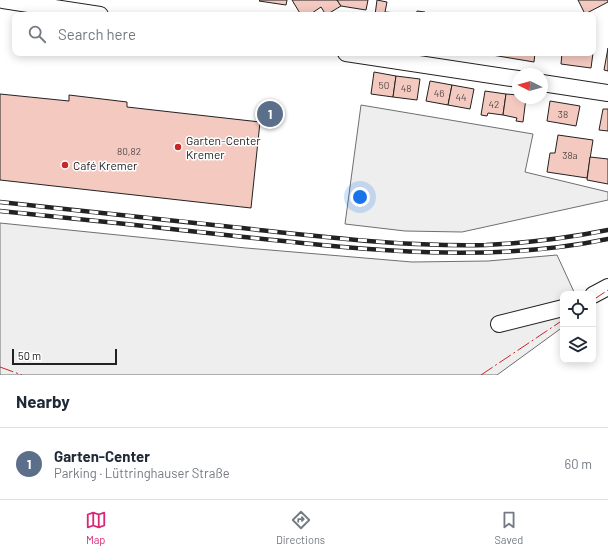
<!DOCTYPE html>
<html lang="en">
<head>
<meta charset="utf-8">
<style>
	:root { --surface:#fff; --page:#f6f6f7; --text:#1f2937; --muted:#747a83; --line:#e0e1e3; --accent:#db2777 }
	body { margin:0; font-family:Barlow,sans-serif; background:var(--page); color:var(--text) }
	.controls { position:absolute; right:12px; bottom:12px; display:grid; overflow:hidden; border-radius:8px; box-shadow:0 2px 10px #0003 }
	.controls button { width:36px; height:36px; display:grid; place-items:center; padding:0; border:0; border-bottom:1px solid var(--line); background:var(--surface); color:var(--text); font:20px sans-serif }
	.compass { position:absolute; left:512px; top:68px; width:36px; height:36px; border-radius:50%; background:var(--surface); box-shadow:0 2px 10px #0003; rotate:275deg }
	.scale { position:absolute; left:12px; bottom:10px; width:105px; box-sizing:border-box; padding-left:4px; border:2px solid #222; border-top:0; font-size:11px; line-height:14px; white-space:nowrap; color:#222; -webkit-text-stroke:3px #fff; paint-order:stroke }
	.you { position:absolute; left:360px; top:197px; width:14px; height:14px; margin:-10px; border:3px solid #fff; border-radius:50%; background:#1a73e8; box-shadow:0 0 0 6px #1a73e833 }
	.badge { display:grid; place-items:center; width:26px; height:26px; border-radius:50%; background:var(--accent); color:#fff; font-size:13px; font-weight:700 }
	.pin { position:absolute; translate:-50% -50%; border:2px solid #fff; box-shadow:0 1px 4px #0006 }
	.list { margin:0; padding:0; list-style:none }
	h2 { display:flex; justify-content:space-between; align-items:center; height:52px; margin:0; padding:0 16px; font-size:17px }
	h2 small { font-size:13px; font-weight:400; color:var(--muted) }
	.list li { display:grid; grid-template-columns:26px 1fr auto; gap:12px; align-items:center; box-sizing:border-box; height:72px; padding:0 16px; border-top:1px solid var(--line) }
	.list b { display:block; font-size:15px; white-space:nowrap }
	.list p { margin:0; font-size:13px; white-space:nowrap; color:var(--muted) }
	.list em { font-size:13px; font-style:normal; color:var(--muted) }
	.icon { flex:none; width:22px; height:22px; fill:none; stroke:currentColor; stroke-width:2; stroke-linecap:round; stroke-linejoin:round }
	.map { position:relative; flex:none; width:608px; height:375px; overflow:hidden }
	.search { position:absolute; background:var(--surface); box-shadow:0 2px 10px #0003; left:12px; right:12px; top:12px; height:44px; display:flex; align-items:center; gap:10px; box-sizing:border-box; padding:0 14px; border-radius:8px; color:var(--muted); font-size:15px }
	.sheet { height:124px; background:var(--surface) }
	nav { display:flex; justify-content:space-around; align-items:center; box-sizing:border-box; height:56px; border-top:1px solid var(--line); background:var(--surface); font-size:11px; color:var(--muted) }
	nav a { display:grid; justify-items:center; gap:2px }
	nav .on { color:var(--accent) }
	.map>svg:first-child { display:block }
	.green { fill:#eee; stroke:#6f6f6f }
	.building { fill:#f3c9c0; stroke:#222 }
	.lines { fill:none; stroke-linecap:round; stroke-linejoin:round }
	.minor-casing { stroke:#222; stroke-width:18 }
	.minor { stroke:#fff; stroke-width:16 }
	.rail-casing { stroke:#222; stroke-width:4.5 }
	.rail { stroke:#fff; stroke-width:3; stroke-dasharray:9; stroke-linecap:butt }
	.power { stroke:#c62828; stroke-width:1; stroke-dasharray:14 3 2 3; stroke-linecap:butt }
	.poi-dot { fill:#c62828; stroke:#fff; stroke-width:1.5 }
	.labels { text-anchor:middle; dominant-baseline:central; stroke-width:3; stroke-linejoin:round; paint-order:stroke }
	.number-label { font-size:10px; fill:#564c4a }
	.poi-label { font-size:12px; fill:#222; stroke:#fff; text-anchor:start }
</style>
</head>
<body>
<div class="map">
<svg width="608" height="375" viewBox="0 0 608 375">
	<rect width="100%" height="100%" fill="#fff"/>
	<g class="green">
		<path d="M361,105l172,29 -8,38 83,20v8l-146,32 -57,-1 -60,-7z"/>
		<path d="M0,223l246,25 166,14 76,-1 69,-6 18,39h-12v33l-66,48h-497z"/>
	</g>
	<g class="building">
		<path d="M260,0h27l-1,5 -27,-4z"/>
		<path d="M292,0h45l4,6 -15,9 -5,-8 -9,6 1,2h-12z"/>
		<path d="M337,0h31l-2,10 -25,-4z"/>
		<path d="M377,0l10,2 -2,10 12,1v2h-22z"/>
		<path d="M578,0h30v2l-23,12z"/>
		<path d="M417,11l8,1v3h-9z"/>
		<path d="M608,48v23l-4,-1z"/>
		<path d="M481,53h18l-1,3z"/>
		<path d="M499,53h36l-1,9 -36,-6z"/>
		<path d="M562,53h31l-2,15 -30,-4z"/>
		<path d="M374,72l22,4 -3,21 -22,-3z"/>
		<path d="M396,76l24,3 -3,21 -24,-3z"/>
		<path d="M430,81l22,4 -4,20 -22,-4z"/>
		<path d="M452,85l22,4 -4,20 -22,-4z"/>
		<path d="M485,91l21,3 -3,21 -15,-2 -1,3 -6,-1z"/>
		<path d="M0,94l69,7v-6l58,7v5l133,15 -9,86 -251,-28z"/>
		<path d="M506,94l12,1v3h8l-3,24 -7,-1 1,-3 -14,-3z"/>
		<path d="M550,101l30,5 -4,20 -29,-5z"/>
		<path d="M603,109h5v22l-9,-1z"/>
		<path d="M558,135l35,5 -6,38 -40,-6 3,-19h5z"/>
		<path d="M590,157l18,2v25l-21,-4z"/>
	</g>
	<g class="lines">
		<defs>
			<g id="minor">
				<path d="M3,0l97,15"/>
				<path d="M346,53l172,26"/>
				<path d="M542,83l66,10"/>
				<path d="M593,295l15,-8"/>
				<path d="M499,324l64,-16"/>
			</g>
		</defs>
		<use href="#minor" class="minor-casing"/>
		<use href="#minor" class="minor"/>
		<defs>
			<g id="rail">
				<path d="M0,202c77,9 155,16 232,25 84,9 169,20 254,18 41,-2 82,-7 122,-15"/>
				<path d="M0,211c81,8 163,17 244,26 121,13 244,27 364,2"/>
			</g>
		</defs>
		<use href="#rail" class="rail-casing"/>
		<use href="#rail" class="rail"/>
		<g class="power">
			<path d="M593,300l15,-10"/>
			<path d="M0,367l22,8"/>
			<path d="M481,375l82,-55"/>
		</g>
	</g>
	<g class="poi-dot">
		<circle cx="178" cy="147" r="4"/>
		<circle cx="65" cy="165" r="4"/>
	</g>
	<g class="labels">
		<g class="number-label">
			<text x="384" y="85">50</text>
			<text x="406" y="88">48</text>
			<text x="439" y="93">46</text>
			<text x="461" y="97">44</text>
			<text x="494" y="104">42</text>
			<text x="563" y="114">38</text>
			<text x="129" y="151">80,82</text>
			<text x="570" y="155">38a</text>
		</g>
		<g class="poi-label">
			<text x="186" y="140">Garten-Center<tspan x="186" dy="14">Kremer</tspan></text>
			<text x="73" y="165">Café Kremer</text>
		</g>
	</g>
</svg>
<div class="controls">
<button><svg class="icon" aria-label="locate" viewBox="0 0 24 24"><circle cx="12" cy="12" r="6"/><path d="M12 2v4M12 18v4M2 12h4M18 12h4"/></svg></button>
<button><svg class="icon" aria-label="layers" viewBox="0 0 24 24"><path d="M12 4l9 5-9 5-9-5zM3 14l9 5 9-5"/></svg></button>
</div>
<svg class="compass" viewBox="-18 -18 36 36"><path d="M0-13l5 13h-10z" fill="#e53935"/><path d="M0 13l5-13h-10z" fill="#747a83"/></svg>
<div class="scale">50 m</div>
<div class="you"></div>
<div class="pin badge" style="left:270px;top:114px;background:#5c6f8a">1</div>
<div class="search"><svg class="icon" aria-label="search" viewBox="0 0 24 24"><circle cx="10" cy="10" r="6"/><path d="M15 15l6 6"/></svg>Search here</div>
</div>
<section class="sheet">
<h2>Nearby<small></small></h2>
<ul class="list">
<li><span class="badge" style="background:#5c6f8a">1</span><div><b>Garten-Center</b><p>Parking · Lüttringhauser Straße</p></div><em>60 m</em></li>
</ul>
</section>
<nav>
<a class="on"><svg class="icon" aria-label="map" viewBox="0 0 24 24"><path d="M3 6l6-2 6 2 6-2v14l-6 2-6-2-6 2zM9 4v14M15 6v14"/></svg>Map</a>
<a><svg class="icon" aria-label="directions" viewBox="0 0 24 24"><path d="M12 3l9 9-9 9-9-9zM9 14v-3h6M13 9l2 2-2 2"/></svg>Directions</a>
<a><svg class="icon" aria-label="saved" viewBox="0 0 24 24"><path d="M7 4h10v16l-5-4-5 4z"/></svg>Saved</a>
</nav>
</body>
</html>
